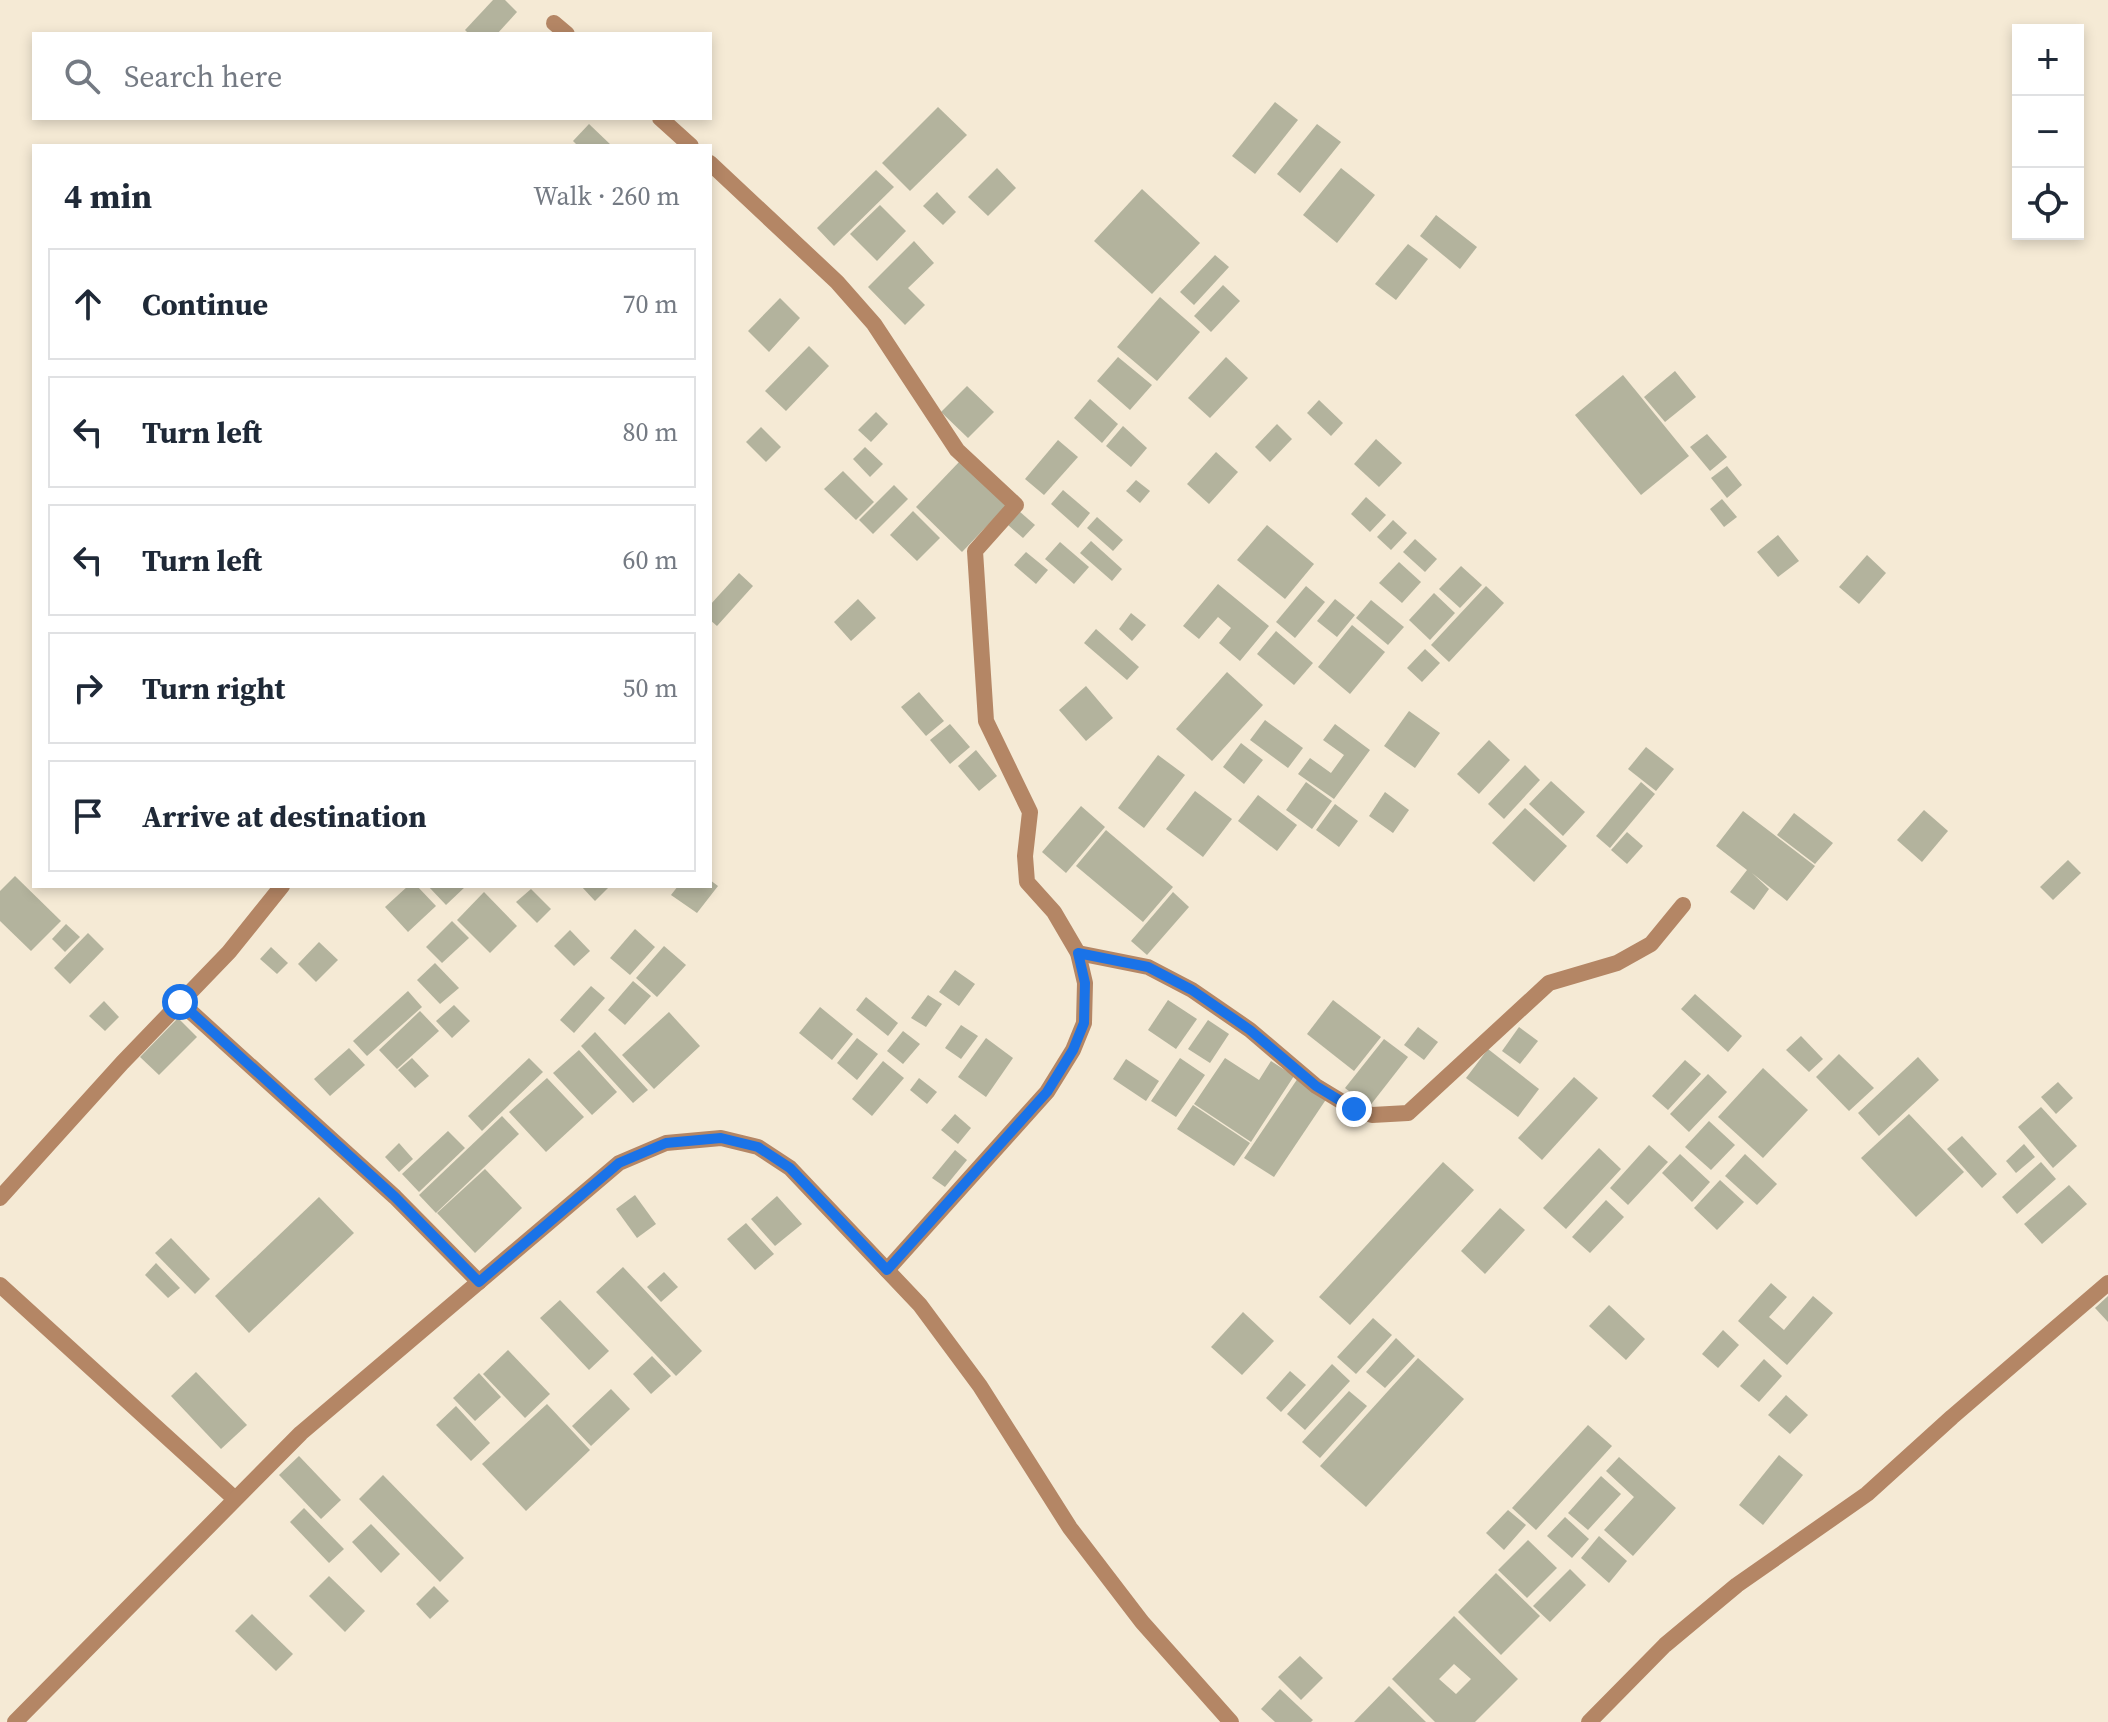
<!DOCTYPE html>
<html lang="en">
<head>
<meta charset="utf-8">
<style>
	:root { --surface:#fff; --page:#f6f6f7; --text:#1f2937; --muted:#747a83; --line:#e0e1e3 }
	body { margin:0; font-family:"Source Serif 4",serif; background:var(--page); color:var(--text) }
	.controls { position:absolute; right:24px; top:24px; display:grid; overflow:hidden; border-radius:0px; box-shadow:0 4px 12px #0003 }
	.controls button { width:72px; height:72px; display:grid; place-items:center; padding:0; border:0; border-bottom:2px solid var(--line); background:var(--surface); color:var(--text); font:40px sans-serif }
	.stop { position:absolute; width:24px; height:24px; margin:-18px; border:6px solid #1a73e8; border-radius:50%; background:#fff }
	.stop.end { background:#1a73e8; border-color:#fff; box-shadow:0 2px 8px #0008 }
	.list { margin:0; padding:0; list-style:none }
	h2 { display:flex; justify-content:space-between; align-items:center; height:104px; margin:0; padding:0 32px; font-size:34px }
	h2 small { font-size:26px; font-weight:400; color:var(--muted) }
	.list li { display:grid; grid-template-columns:52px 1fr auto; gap:24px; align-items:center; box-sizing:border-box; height:112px; margin:0 16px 16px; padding:0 16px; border:2px solid var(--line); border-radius:0px }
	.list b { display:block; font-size:30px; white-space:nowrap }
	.list em { font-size:26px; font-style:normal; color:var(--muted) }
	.icon { flex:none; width:44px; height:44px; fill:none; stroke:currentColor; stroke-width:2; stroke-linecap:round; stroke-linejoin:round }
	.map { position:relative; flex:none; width:2108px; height:1722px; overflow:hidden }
	.search { position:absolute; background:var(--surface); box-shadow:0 4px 12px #0003; left:32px; top:32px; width:680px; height:88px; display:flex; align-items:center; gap:20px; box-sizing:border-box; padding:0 28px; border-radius:0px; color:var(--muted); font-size:30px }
	.panel { position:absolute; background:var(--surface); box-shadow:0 4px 12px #0003; left:32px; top:144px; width:680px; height:744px; border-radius:0px }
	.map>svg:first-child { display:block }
	.building { fill:#b3b39d; fill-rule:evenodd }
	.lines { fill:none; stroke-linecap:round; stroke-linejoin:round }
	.street { stroke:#b48665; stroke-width:16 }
	.route { stroke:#1a73e8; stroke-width:10 }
</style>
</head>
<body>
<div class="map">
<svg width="2108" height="1722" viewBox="0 0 2108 1722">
	<rect width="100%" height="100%" fill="#f5ead5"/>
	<g class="building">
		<path d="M493,0h12l12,12 -20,22h-28l-4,-4z"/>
		<path d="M1275,102l23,18 -43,54 -23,-18z"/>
		<path d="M938,107l29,28 -57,56 -28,-28z"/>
		<path d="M589,124l23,22h-34l-5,-5z"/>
		<path d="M1317,124l24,18 -41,51 -23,-19z"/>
		<path d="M997,168l19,20 -28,28 -20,-19z"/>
		<path d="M1341,168l34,27 -38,48 -34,-28z"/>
		<path d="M876,170l18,17 -60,59 -17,-18z"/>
		<path d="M1142,189l58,54 -48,51 -58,-53z"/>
		<path d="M937,192l19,20 -13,13 -20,-19z"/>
		<path d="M880,205l26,26 -29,30 -27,-27z"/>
		<path d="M1436,215l41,32 -17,22 -40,-33z"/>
		<path d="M914,241l20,22 -26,25 17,17 -20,20 -37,-38z"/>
		<path d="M1408,244l20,15 -32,41 -21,-16z"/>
		<path d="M1215,255l14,12 -35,38 -14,-13z"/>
		<path d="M1223,285l17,16 -29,31 -17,-16z"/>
		<path d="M1160,297l40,35 -43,49 -40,-34z"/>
		<path d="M780,298l20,20 -31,34 -21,-21z"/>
		<path d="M809,346l20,20 -43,45 -21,-20z"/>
		<path d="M1118,357l34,28 -22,25 -33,-29z"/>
		<path d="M1226,357l22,21 -38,40 -22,-20z"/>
		<path d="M1675,371l21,26 -31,25 -21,-25z"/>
		<path d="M1623,375l66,81 -48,39 -66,-80z"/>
		<path d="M967,386l27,26 -26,26 -27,-26z"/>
		<path d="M1090,399l28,25 -16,19 -28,-25z"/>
		<path d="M1319,400l24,23 -12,13 -24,-23z"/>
		<path d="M876,412l12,12 -17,18 -13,-12z"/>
		<path d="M1277,424l15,15 -22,23 -15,-15z"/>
		<path d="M1123,426l24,22 -16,19 -25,-21z"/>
		<path d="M761,427l20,20 -15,15 -20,-20z"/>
		<path d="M1707,434l20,23 -17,14 -20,-24z"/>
		<path d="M1376,439l26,24 -23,24 -25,-23z"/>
		<path d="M1058,440l20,17 -34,38 -19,-16z"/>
		<path d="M865,447l18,17 -13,13 -17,-18z"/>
		<path d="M1216,452l22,20 -29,32 -22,-20z"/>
		<path d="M960,461l47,44 -45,47 -46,-45z"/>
		<path d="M1727,466l15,19 -15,13 -16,-20z"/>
		<path d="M843,471l31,31 -18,18 -32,-31z"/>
		<path d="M1136,480l14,11 -10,12 -14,-12z"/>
		<path d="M894,485l14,14 -35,35 -14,-14z"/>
		<path d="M1063,490l27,23 -12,15 -27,-24z"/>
		<path d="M1366,497l20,18 -16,17 -19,-18z"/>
		<path d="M1722,499l15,18 -13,10 -14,-18z"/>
		<path d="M913,511l27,27 -23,23 -27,-26z"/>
		<path d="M1019,511l16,14 -12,13 -15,-13z"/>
		<path d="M1097,517l26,23 -10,11 -26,-23z"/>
		<path d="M1393,520l14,13 -16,17 -14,-13z"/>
		<path d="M1267,525l47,39 -29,35 -48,-39z"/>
		<path d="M1778,535l21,26 -21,16 -21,-25z"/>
		<path d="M1415,539l22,20 -12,13 -22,-20z"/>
		<path d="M1091,541l31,28 -10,12 -32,-28z"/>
		<path d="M1060,542l29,25 -15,17 -29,-25z"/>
		<path d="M1026,552l22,18 -12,14 -22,-19z"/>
		<path d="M1867,555l19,18 -27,31 -20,-17z"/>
		<path d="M1399,562l22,20 -19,21 -23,-20z"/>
		<path d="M1461,566l21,19 -22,23 -21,-19z"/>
		<path d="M739,573l14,13 -36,40 -7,-6v-15z"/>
		<path d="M1218,584l51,42 -29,35 -21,-18 12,-15 -13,-11 -19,22 -16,-13z"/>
		<path d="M1306,586l19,16 -30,36 -19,-16z"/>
		<path d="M1486,586l18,17 -55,59 -18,-17z"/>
		<path d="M1434,593l21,20 -25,27 -21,-20z"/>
		<path d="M858,599l18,19 -25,23 -17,-19z"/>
		<path d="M1335,599l20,16 -18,22 -20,-16z"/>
		<path d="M1371,600l33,27 -16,18 -32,-27z"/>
		<path d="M1131,613l15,12 -14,16 -13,-12z"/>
		<path d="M1352,625l33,27 -35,42 -32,-27z"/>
		<path d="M1096,629l43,38 -12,13 -43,-37z"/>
		<path d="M1276,631l37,32 -19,22 -37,-31z"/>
		<path d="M1425,649l15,14 -18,19 -15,-14z"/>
		<path d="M1227,672l36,33 -51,56 -36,-32z"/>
		<path d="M1086,686l27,32 -27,23 -27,-31z"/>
		<path d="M919,692l25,29 -18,15 -25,-29z"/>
		<path d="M1409,711l31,22 -25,35 -31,-22z"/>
		<path d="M1265,720l38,28 -15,20 -38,-28z"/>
		<path d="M950,724l20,23 -20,17 -20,-24z"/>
		<path d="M1335,724l35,26 -36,49 -36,-25 12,-16 21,15 13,-18 -21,-15z"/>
		<path d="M1489,740l21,20 -31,34 -22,-20z"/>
		<path d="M1241,743l22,17 -19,24 -21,-17z"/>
		<path d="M1646,747l28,22 -18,22 -28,-22z"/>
		<path d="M976,750l21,26 -18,15 -21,-25z"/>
		<path d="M1158,755l27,20 -41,53 -26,-20z"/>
		<path d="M1525,765l15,15 -36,39 -16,-15z"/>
		<path d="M1551,781l34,31 -22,24 -34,-32z"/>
		<path d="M1306,782l26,19 -20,28 -26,-19z"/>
		<path d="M1641,782l14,12 -45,54 -14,-12z"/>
		<path d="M1195,791l37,28 -29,38 -37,-28z"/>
		<path d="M1385,792l24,18 -16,23 -24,-17z"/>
		<path d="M1258,795l39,30 -20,26 -39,-30z"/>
		<path d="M1335,804l23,17 -19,26 -23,-17z"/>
		<path d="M1081,806l24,21 -39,46 -24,-21z"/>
		<path d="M1525,808l42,38 -33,36 -42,-39z"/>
		<path d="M1924,810l24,21 -26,31 -25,-22z"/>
		<path d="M1743,811l72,55 -28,35 -35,-28 17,16 -15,21 -24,-18 17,-22 -31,-24z"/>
		<path d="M1794,813l39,30 -18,21 -38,-29z"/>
		<path d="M1106,830l67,57 -30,35 -67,-56z"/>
		<path d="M1627,832l16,14 -16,18 -16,-14z"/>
		<path d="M2068,860l13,13 -28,27 -13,-13z"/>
		<path d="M15,876l46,45 -30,30 -31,-30v-30z"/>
		<path d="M710,880l8,6 -21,27 -26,-18 7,-9h32z"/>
		<path d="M408,886h9l19,20 -28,26 -23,-25z"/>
		<path d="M428,886h38l-20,19z"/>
		<path d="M581,886h29l-15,15z"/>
		<path d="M531,889l20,20 -14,14 -21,-21z"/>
		<path d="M484,892l33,34 -27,27 -33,-33z"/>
		<path d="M1173,892l16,15 -42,48 -16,-14z"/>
		<path d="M452,921l17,17 -27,25 -16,-16z"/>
		<path d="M66,924l14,13 -15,15 -13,-13z"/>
		<path d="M635,929l20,18 -25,28 -20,-17z"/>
		<path d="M570,930l20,21 -16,15 -20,-20z"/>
		<path d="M88,933l16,16 -34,35 -16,-16z"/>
		<path d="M319,942l19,18 -22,22 -18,-18z"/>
		<path d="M664,946l22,19 -29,32 -21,-19z"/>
		<path d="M271,947l17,16 -11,11 -17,-15z"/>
		<path d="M435,963l24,25 -19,16 -23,-24z"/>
		<path d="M955,970l20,14 -16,22 -20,-14z"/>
		<path d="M633,981l18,15 -26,29 -17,-15z"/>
		<path d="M591,986l14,12 -31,35 -14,-13z"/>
		<path d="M408,991l14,16 -55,49 -14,-15z"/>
		<path d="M1695,994l47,42 -14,16 -47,-43z"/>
		<path d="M928,995l14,9 -16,23 -15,-9z"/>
		<path d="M866,997l32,26 -10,13 -32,-26z"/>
		<path d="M1168,1000l29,19 -21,30 -28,-19z"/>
		<path d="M1333,1000l48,37 -27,34 -47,-37z"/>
		<path d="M104,1001l15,16 -14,14 -16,-15z"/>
		<path d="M454,1005l16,16 -18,17 -16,-17z"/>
		<path d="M820,1007l33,27 -21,26 -33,-27z"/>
		<path d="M420,1011l19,20 -42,38 -18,-19z"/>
		<path d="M669,1012l31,34 -46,43 -32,-34z"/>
		<path d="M178,1018l19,19 -38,38 -19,-18z"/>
		<path d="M1208,1020l21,14 -19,29 -22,-14z"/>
		<path d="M961,1025l17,11 -17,23 -16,-11z"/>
		<path d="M1418,1027l20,15 -14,18 -20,-15z"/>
		<path d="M1519,1027l19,14 -18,23 -18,-13z"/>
		<path d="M903,1031l17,13 -17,20 -16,-13z"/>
		<path d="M595,1032l53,58 -15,13 -52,-57z"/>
		<path d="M1801,1036l22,23 -14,13 -23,-22z"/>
		<path d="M857,1038l21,16 -21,26 -20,-17z"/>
		<path d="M986,1038l27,20 -27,39 -28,-20z"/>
		<path d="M1384,1039l24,18 -39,50 -24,-19z"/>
		<path d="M349,1048l16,17 -35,31 -16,-17z"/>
		<path d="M1488,1049l51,40 -21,28 -52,-39z"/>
		<path d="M579,1050l38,42 -25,23 -39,-42z"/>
		<path d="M1839,1054l35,34 -25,23 -33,-34z"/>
		<path d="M1918,1057l21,23 -60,56 -21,-23z"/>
		<path d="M412,1058l17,18 -14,12 -17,-18z"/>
		<path d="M529,1058l14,14 -61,59 -14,-15z"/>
		<path d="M1180,1058l25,17 -29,42 -25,-16z"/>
		<path d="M1225,1058l34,22 12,-19 23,15 -43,66 -57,-38z"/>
		<path d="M1126,1059l33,22 -13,20 -33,-22z"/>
		<path d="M1685,1060l16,14 -33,36 -16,-14z"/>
		<path d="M883,1061l21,17 -32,38 -20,-17z"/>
		<path d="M1763,1068l45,42 -45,48 -45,-41z"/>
		<path d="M1708,1074l19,18 -38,40 -19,-18z"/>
		<path d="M1574,1077l24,21 -56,62 -24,-22z"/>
		<path d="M547,1078l37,39 -38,35 -37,-40z"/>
		<path d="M919,1078l18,14 -10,12 -17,-14z"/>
		<path d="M1298,1078l29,20 -53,79 -30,-19z"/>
		<path d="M2058,1082l15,16 -17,16 -15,-17z"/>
		<path d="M1193,1105l57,38 -16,23 -57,-37z"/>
		<path d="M2041,1107l36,39 -24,22 -35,-41z"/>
		<path d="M955,1114l16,14 -13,16 -17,-14z"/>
		<path d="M1909,1114l55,58 -48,45 -55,-59z"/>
		<path d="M502,1116l17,18 -83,79 -17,-18z"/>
		<path d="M1709,1121l26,24 -24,25 -26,-23z"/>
		<path d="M448,1131l17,17 -46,44 -17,-18z"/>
		<path d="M1962,1136l35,38 -15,14 -35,-39z"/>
		<path d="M399,1143l14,16 -14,13 -14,-15z"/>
		<path d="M2024,1144l11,13 -19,16 -10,-12z"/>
		<path d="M1649,1145l19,17 -40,43 -18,-17z"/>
		<path d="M1599,1148l22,21 -55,60 -23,-21z"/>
		<path d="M955,1150l12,10 -22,27 -13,-9z"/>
		<path d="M1680,1154l30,28 -18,20 -30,-29z"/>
		<path d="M1745,1154l32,30 -20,21 -32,-29z"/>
		<path d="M1443,1162l31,28 -124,135 -31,-28z"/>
		<path d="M2041,1162l15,17 -39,35 -15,-17z"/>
		<path d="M485,1169l37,39 -47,45 -38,-40z"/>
		<path d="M1720,1180l24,22 -27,28 -23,-22z"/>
		<path d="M2069,1185l18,19 -45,40 -18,-20z"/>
		<path d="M635,1195l21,29 -19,14 -21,-29z"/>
		<path d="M777,1196l25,28 -27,22 -24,-27z"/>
		<path d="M319,1197l35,36 -105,100 -34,-37z"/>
		<path d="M1606,1200l18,17 -34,36 -18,-16z"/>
		<path d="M1500,1208l25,22 -40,44 -24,-23z"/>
		<path d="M746,1223l28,31 -19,16 -28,-31z"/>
		<path d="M171,1238l39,41 -15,15 -40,-41z"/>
		<path d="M156,1263l24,25 -12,10 -23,-23z"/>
		<path d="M623,1267l79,84 -26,25 -80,-84z"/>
		<path d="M664,1272l14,15 -17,15 -14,-15z"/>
		<path d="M1771,1283l16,14 -18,20 15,13 29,-34 20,17 -46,52 -49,-44z"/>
		<path d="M2108,1296v26l-13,-14z"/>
		<path d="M560,1300l49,51 -20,19 -49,-52z"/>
		<path d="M1609,1305l36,34 -19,21 -37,-34z"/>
		<path d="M1243,1312l31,29 -32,34 -31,-28z"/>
		<path d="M1373,1318l19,17 -36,39 -19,-17z"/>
		<path d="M1723,1330l16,15 -21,23 -16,-14z"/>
		<path d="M1396,1338l19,18 -30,32 -19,-16z"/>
		<path d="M508,1350l42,44 -25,24 -42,-44z"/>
		<path d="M652,1356l19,20 -20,18 -18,-20z"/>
		<path d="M1418,1358l46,41 -98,108 -46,-41z"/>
		<path d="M1764,1359l18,17 -23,26 -19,-16z"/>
		<path d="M1332,1364l18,17 -45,49 -18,-16z"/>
		<path d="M1290,1371l16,14 -25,27 -15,-14z"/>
		<path d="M196,1372l51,53 -26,24 -50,-53z"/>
		<path d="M479,1373l22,24 -26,24 -22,-23z"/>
		<path d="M611,1389l19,20 -39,37 -19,-20z"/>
		<path d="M1349,1391l18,15 -47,52 -18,-16z"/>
		<path d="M1786,1395l22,20 -18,19 -22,-19z"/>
		<path d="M547,1404l43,46 -64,61 -44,-47z"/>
		<path d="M456,1406l34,37 -19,18 -35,-36z"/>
		<path d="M1588,1425l24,21 -76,84 -24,-22z"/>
		<path d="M1779,1455l24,20 -40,50 -24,-20z"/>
		<path d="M299,1456l42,44 -20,19 -42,-44z"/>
		<path d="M1619,1457l57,51 -43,48 -29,-26 30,-33 -28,-26z"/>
		<path d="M383,1475l81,83 -24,24 -81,-83z"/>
		<path d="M1601,1476l20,18 -33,36 -20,-17z"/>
		<path d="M304,1508l40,41 -15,14 -39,-41z"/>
		<path d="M1508,1510l18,15 -22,25 -18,-17z"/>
		<path d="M1565,1517l24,22 -17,19 -25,-22z"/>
		<path d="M371,1524l29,30 -19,19 -29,-31z"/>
		<path d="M1599,1536l28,25 -18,22 -28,-25z"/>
		<path d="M1528,1540l29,28 -30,30 -29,-28z"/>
		<path d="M1570,1569l16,16 -36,37 -17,-16z"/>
		<path d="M1496,1573l44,43 -39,39 -43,-43z"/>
		<path d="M329,1576l36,35 -20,21 -36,-36z"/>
		<path d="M434,1586l15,15 -19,18 -14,-15z"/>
		<path d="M252,1614l41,40 -17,17 -41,-40z"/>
		<path d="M1454,1616l64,63 -43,43h-40l-43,-43zM1454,1664l17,15 -15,15 -17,-15z"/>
		<path d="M1300,1656l23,22 -22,22 -23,-23z"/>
		<path d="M1389,1686l37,36h-72z"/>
		<path d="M1280,1689l33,31 -2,2h-36l-14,-13z"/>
	</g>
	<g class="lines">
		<g class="street">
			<path d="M554,23l13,11"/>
			<path d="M660,118l31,28"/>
			<path d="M710,163l127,119 37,42 83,126 59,55 -41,46 11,170 44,91 -5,44 2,26 27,30 24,41 7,30 -1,40 -11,27 -26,42 -160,178"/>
			<path d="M1078,953l70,14 44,23 58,40 66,56 38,23 18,6 36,-2 141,-130 68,-20 34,-19 32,-39"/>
			<path d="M180,1002l215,195 84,85"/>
			<path d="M0,1198l122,-135 107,-111 53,-66"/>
			<path d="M0,1285l235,214"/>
			<path d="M15,1722l286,-289 318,-270 47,-20 55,-5 37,9 32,21 130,137 60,81 90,142 72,94 89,100"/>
			<path d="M1589,1722l76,-77 72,-60 130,-91 85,-77 156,-134"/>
		</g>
	</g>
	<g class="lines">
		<path class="route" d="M180,1002l215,195 84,85 140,-119 47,-20 55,-5 37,9 32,21 97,102 160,-178 26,-42 11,-27 1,-40 -7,-30 70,14 44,23 58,40 66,56 38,23"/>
	</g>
</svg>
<div class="controls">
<button>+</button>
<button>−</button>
<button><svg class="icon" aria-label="locate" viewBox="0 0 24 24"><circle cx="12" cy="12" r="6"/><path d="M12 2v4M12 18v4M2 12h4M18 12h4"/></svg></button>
</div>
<div class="stop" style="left:180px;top:1002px"></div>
<div class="stop end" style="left:1354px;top:1109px"></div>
<div class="search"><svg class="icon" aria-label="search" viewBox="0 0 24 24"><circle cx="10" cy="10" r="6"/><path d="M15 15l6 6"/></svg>Search here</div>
<section class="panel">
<h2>4 min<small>Walk · 260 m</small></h2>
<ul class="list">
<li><svg class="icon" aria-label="ahead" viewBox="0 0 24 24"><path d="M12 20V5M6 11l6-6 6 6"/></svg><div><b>Continue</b></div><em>70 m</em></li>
<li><svg class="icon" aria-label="left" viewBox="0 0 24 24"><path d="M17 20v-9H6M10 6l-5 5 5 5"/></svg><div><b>Turn left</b></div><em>80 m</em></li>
<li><svg class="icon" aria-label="left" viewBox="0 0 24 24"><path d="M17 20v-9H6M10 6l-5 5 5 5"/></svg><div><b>Turn left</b></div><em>60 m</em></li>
<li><svg class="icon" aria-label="right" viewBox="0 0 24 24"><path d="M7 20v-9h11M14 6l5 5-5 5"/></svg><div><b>Turn right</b></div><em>50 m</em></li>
<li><svg class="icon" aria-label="arrive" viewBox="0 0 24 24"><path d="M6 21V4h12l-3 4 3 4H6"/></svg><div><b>Arrive at destination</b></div></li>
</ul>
</section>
</div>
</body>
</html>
